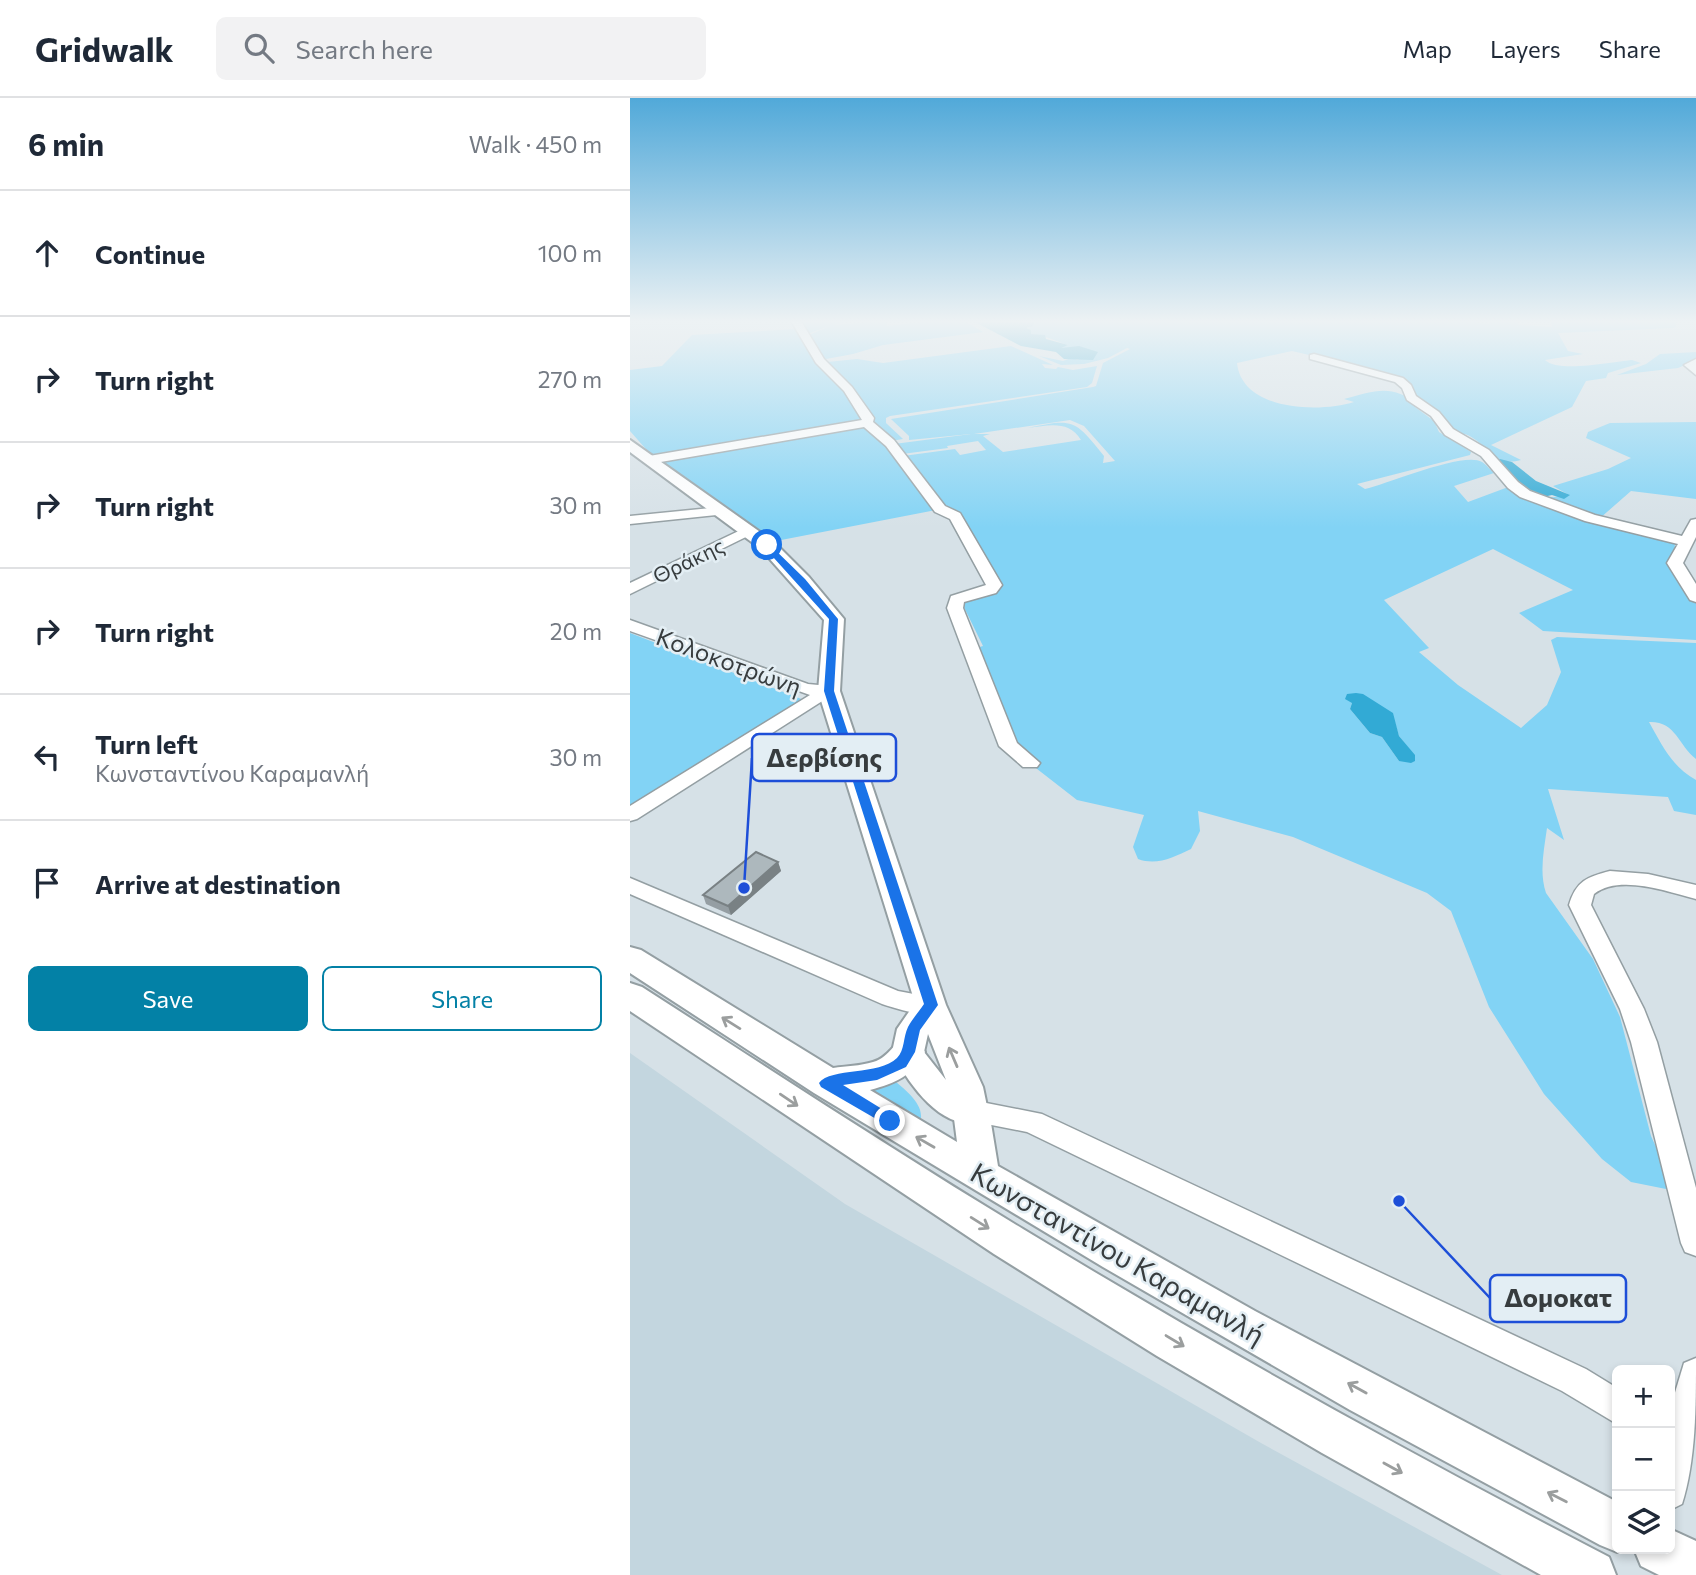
<!DOCTYPE html>
<html lang="en">
<head>
<meta charset="utf-8">
<style>
	:root { --surface:#fff; --page:#f2f2f3; --text:#1f2937; --muted:#747a83; --line:#e0e1e3; --accent:#0381a6 }
	body { margin:0; font-family:Commissioner,sans-serif; background:var(--page); color:var(--text) }
	.controls { position:absolute; right:21px; bottom:21px; display:grid; overflow:hidden; border-radius:10px; box-shadow:0 4px 10px #0003 }
	.controls button { width:63px; height:63px; display:grid; place-items:center; padding:0; border:0; border-bottom:2px solid var(--line); background:var(--surface); color:var(--text); font:35px sans-serif }
	.stop { position:absolute; width:21px; height:21px; margin:-16px; border:5px solid #1a73e8; border-radius:50%; background:#fff }
	.stop.end { background:#1a73e8; border-color:#fff; box-shadow:0 2px 7px #0008 }
	.list { margin:0; padding:0; list-style:none }
	h2 { display:flex; justify-content:space-between; align-items:center; height:91px; margin:0; padding:0 28px; font-size:30px }
	h2 small { font-size:23px; font-weight:400; color:var(--muted) }
	.list li { display:grid; grid-template-columns:46px 1fr auto; gap:21px; align-items:center; box-sizing:border-box; height:126px; padding:0 28px; border-top:2px solid var(--line) }
	.list b { display:block; font-size:26px; white-space:nowrap }
	.list p { margin:0; font-size:23px; white-space:nowrap; color:var(--muted) }
	.list em { font-size:23px; font-style:normal; color:var(--muted) }
	.actions { display:flex; gap:14px; padding:21px 28px }
	.actions a { flex:1; padding:16px 0; border:2px solid var(--accent); border-radius:10px; text-align:center; font-size:24px; color:var(--accent) }
	.actions .main { background:var(--accent); color:#fff }
	.icon { flex:none; width:38px; height:38px; fill:none; stroke:currentColor; stroke-width:2; stroke-linecap:round; stroke-linejoin:round }
	.map { position:relative; flex:none; width:1066px; height:1477px; overflow:hidden }
	header { display:flex; align-items:center; gap:42px; box-sizing:border-box; height:98px; padding:0 35px; background:var(--surface); border-bottom:2px solid var(--line) }
	header strong { font-size:33px }
	nav { display:flex; gap:38px; margin-inline-start:auto; font-size:24px }
	.search { width:490px; height:63px; background:var(--page); display:flex; align-items:center; gap:18px; box-sizing:border-box; padding:0 24px; border-radius:10px; color:var(--muted); font-size:26px }
	main { display:flex }
	aside { flex:1; background:var(--surface) }
	.map>svg:first-child { display:block }
	.built { fill:#c3d6df }
	.green { fill:#82d3f5; fill-rule:evenodd }
	.forest { fill:#32aad5 }
	.lines { fill:none; stroke-linecap:round; stroke-linejoin:round }
	.minor-casing { stroke:#949fa3; stroke-width:3 }
	.tertiary-casing { stroke:#949fa3; stroke-width:4 }
	.secondary-casing { stroke:#949fa3; stroke-width:4 }
	.minor { fill:#fff; fill-rule:evenodd }
	.tertiary { fill:#fff; fill-rule:evenodd }
	.secondary { fill:#fff; fill-rule:evenodd }
	.wall { fill:#959ea3 }
	.shaded-wall { fill:#798184 }
	.building { fill:#adb8bd; stroke:#798184; stroke-width:2 }
	.oneway { stroke:#9b9e9e }
	.route { fill:#1a73e8 }
	.labels { text-anchor:middle; dominant-baseline:central; stroke-width:5; stroke-linejoin:round; paint-order:stroke }
	.far-street-label { font-size:21px; fill:#373c3e; stroke:#e3eef4 }
	.street-label { font-size:24px; fill:#373c3e; stroke:#e3eef4 }
	.near-street-label { font-size:28px; fill:#373c3e; stroke:#e3eef4 }
	.leader { fill:none; stroke:#1d4ed8; stroke-width:2.5 }
	.callout-dot { fill:#1d4ed8; stroke:#e3eef4; stroke-width:2.5 }
	.callout { fill:#e3eef4; stroke:#1d4ed8; stroke-width:2.5 }
	.callout-label { font-size:26px; text-anchor:middle; font-weight:bold; fill:#373c3e }
</style>
</head>
<body>
<header>
<strong>Gridwalk</strong>
<div class="search"><svg class="icon" aria-label="search" viewBox="0 0 24 24"><circle cx="10" cy="10" r="6"/><path d="M15 15l6 6"/></svg>Search here</div>
<nav><a>Map</a><a>Layers</a><a>Share</a></nav>
</header>
<main>
<aside>
<h2>6 min<small>Walk · 450 m</small></h2>
<ul class="list">
<li><svg class="icon" aria-label="ahead" viewBox="0 0 24 24"><path d="M12 20V5M6 11l6-6 6 6"/></svg><div><b>Continue</b></div><em>100 m</em></li>
<li><svg class="icon" aria-label="right" viewBox="0 0 24 24"><path d="M7 20v-9h11M14 6l5 5-5 5"/></svg><div><b>Turn right</b></div><em>270 m</em></li>
<li><svg class="icon" aria-label="right" viewBox="0 0 24 24"><path d="M7 20v-9h11M14 6l5 5-5 5"/></svg><div><b>Turn right</b></div><em>30 m</em></li>
<li><svg class="icon" aria-label="right" viewBox="0 0 24 24"><path d="M7 20v-9h11M14 6l5 5-5 5"/></svg><div><b>Turn right</b></div><em>20 m</em></li>
<li><svg class="icon" aria-label="left" viewBox="0 0 24 24"><path d="M17 20v-9H6M10 6l-5 5 5 5"/></svg><div><b>Turn left</b><p>Κωνσταντίνου Καραμανλή</p></div><em>30 m</em></li>
<li><svg class="icon" aria-label="arrive" viewBox="0 0 24 24"><path d="M6 21V4h12l-3 4 3 4H6"/></svg><div><b>Arrive at destination</b></div></li>
</ul>
<div class="actions"><a class="main">Save</a><a>Share</a></div>
</aside>
<div class="map">
<svg width="1066" height="1477" viewBox="0 0 1066 1477">
	<rect width="100%" height="100%" fill="#d6e1e7"/>
	<path class="built" d="M0,955l215,151 416,239 241,132h-872z"/>
	<g class="green">
		<path d="M168,223h52l-17,4 53,-4 1,5 45,-5h32l19,11 -100,13 -30,9 -27,5 -5,-2 -12,-22 23,-10 -25,9z"/>
		<path d="M405,223h428l26,3v-3h29v4l34,2 -1,-6 125,1v5l-3,1 -115,5 10,18 15,3 -38,6c13,13 67,2 87,0l9,3 -33,10 -2,5 -20,3 -14,26 -81,38 30,15c-31,8 -32,-17 -56,-26v6l-72,-64 -11,-4 -90,-21 -55,12c5,48 82,50 117,39l-10,-3c31,-8 47,-16 75,6l-4,2 19,14 5,11 32,20 -1,3 -113,29 8,5c23,-5 99,-38 117,-27 4,2 8,8 12,11l-40,13 14,16 43,-16 6,5 158,53 -3,24 24,35v37l-153,-9 -24,-18 54,-23 -80,-41 -109,51 45,48 -10,4 39,33 63,43 26,-23 14,-33 -10,-32 6,-3 139,6v116c-18,-14 -20,-38 -47,-37 13,23 23,45 47,58v35l-22,-4 -6,-14 -120,-8 16,51 -17,-12c-3,22 -8,44 -1,65l47,66 27,58 31,119 25,55 -45,-9 -29,-23 -58,-65 -55,-87 -38,-96 -24,-18 -134,-56 -95,-26 2,20 -9,18c-17,8 -34,17 -53,10l-5,-12 11,-32 -67,-15 -63,-49 -41,-102 10,-3 -23,-47 41,-10v-6l-98,-127 52,-7 5,6 26,-5 -8,-9 -31,5 1,2 -46,6 -8,-10 77,-10 -62,6v-4l-18,-17 202,-32 3,-1 7,-23 27,-14 -3,-1 -19,10 -24,6 -23,1 -22,-9 24,5 8,-3 8,2 -13,-12h-7l9,-3c-13,-4 -26,-11 -38,-11l-4,-5 10,-6zM440,322l14,6 31,35 -12,2 1,-7c-29,-36 -30,-38 -76,-28 21,-3 41,-8 53,12l-78,12 -20,-16 7,-2h-16zM722,605l26,2 14,8 7,23 15,19 -15,6 -17,-24 -12,-4 -20,-24z"/>
		<path d="M168,231l56,71 11,21 -213,35 -22,-25v-61l32,-4 30,-31z"/>
		<path d="M381,248l42,19 -11,-1 3,4 11,1 2,-2 15,3 24,-4 -5,17 -5,4 -197,29 -4,2v5l17,16 -12,2 -21,-18 -43,-61 30,-3 26,4z"/>
		<path d="M1066,254v8l-18,8 -61,7 29,-11 14,-10z"/>
		<path d="M1066,324v77l-65,-8 -32,28 -52,-21 22,-3 -16,-9 55,-17 23,-11 -45,-20 2,-6 22,-9z"/>
		<path d="M231,329c25,2 60,63 75,83l-160,31 -115,-79z"/>
		<path d="M0,535l174,67 -174,106z"/>
		<path d="M264,982c11,10 29,23 27,39l-61,-35z"/>
	</g>
	<g class="forest">
		<path d="M343,223h62l-2,5 -7,2 5,2v4l14,1 1,4 22,6 -7,3 18,-2 19,6 -5,8 -29,-1 -8,-7 -35,-6z"/>
		<path d="M870,361l12,3 24,19 34,14 -6,4 -12,-4c-25,7 -38,-17 -55,-35z"/>
		<path d="M726,595l7,1 30,19 6,23 16,19v6l-4,2 -12,-2 -17,-24 -12,-4 -20,-24 2,-6 -7,-4 2,-5z"/>
	</g>
	<g class="lines">
		<defs>
			<g id="minor">
				<path d="M161,223h10l23,38 28,28 22,31 -1,4 21,18 51,66 15,7 42,72 -6,8 -32,9 -1,6 54,135 23,20 -3,4h-14l-24,-21 -52,-138 4,-12 35,-11 -36,-66 -15,-7 -49,-66 -22,-19 -215,37 -6,-4 6,-4 213,-36 -18,-29 -28,-28z"/>
				<path d="M684,256l89,24 8,7 5,11 23,16 14,17 36,21 29,32 12,9 65,24 87,21 9,-16 5,-1v18l-13,26 13,21v18l-6,-2 -23,-37 11,-19 -93,-23 -65,-24 -12,-9 -27,-32 -36,-21 -14,-19 -24,-16 -5,-12 -7,-6 -85,-23v-4z"/>
				<path d="M1066,261v16l-12,-10z"/>
				<path d="M91,409l5,1v6l-96,10v-8z"/>
				<path d="M117,429l5,1v6l-122,60v-11z"/>
				<path d="M0,522l178,64 21,2 9,5 -201,128 -7,2v-15l180,-111 -180,-64z"/>
				<path d="M980,773l38,3 48,11v14c-28,-7 -76,-25 -102,-5l-3,11 53,104 13,33 39,146v68l-11,-4 -4,-9 -50,-201 -11,-33 -51,-104c7,-24 18,-28 41,-34z"/>
				<path d="M0,780l268,113 42,8 3,6 -3,6c-20,6 -39,-1 -58,-7l-252,-110z"/>
				<path d="M341,1002l71,14 544,255 31,19v36l-55,-33 -535,-259 -66,-13 -4,-8 4,-8z"/>
				<path d="M1066,1260c0,47 0,102 -14,146l-12,6v-101l14,-46z"/>
			</g>
			<path id="tertiary" d="M0,342l143,101 36,36 35,42 -4,72 106,314 37,82 5,24 -5,10c-41,13 -75,-38 -91,-69l5,-23 18,-26 -97,-312 6,-71 -63,-71 -131,-97zM298,936l18,46 -22,-28z"/>
			<g id="secondary">
				<path d="M0,849l11,3 192,118c13,-2 27,-2 40,-6 23,-7 18,-29 47,-19l5,9c-13,24 -29,31 -55,38l87,52 -4,-31 5,-10 13,-5 13,5 5,10 9,55 257,145 362,191v47h8l-8,3 -17,-7 -250,-135 -247,-143 -289,-174 -184,-120z"/>
				<path d="M0,885l12,4c126,81 252,164 381,242 191,116 387,225 586,328l7,18h-75l-219,-122 -165,-97 -163,-102 -364,-243z"/>
				<path d="M1040,1431l26,12v34h-37l-18,-9 -7,-17h36z"/>
			</g>
		</defs>
		<use href="#minor" class="minor-casing"/>
		<use href="#tertiary" class="tertiary-casing"/>
		<use href="#secondary" class="secondary-casing"/>
		<use href="#minor" class="minor"/>
		<use href="#tertiary" class="tertiary"/>
		<use href="#secondary" class="secondary"/>
	</g>
	<path class="wall" d="M148,764l3,9 -50,44 -25,-11 -3,-9z"/>
	<path class="shaded-wall" d="M148,764l3,9 -50,44 -3,-9z"/>
	<path class="building" d="M126,754l22,10 -50,44 -25,-11z"/>
	<defs><path id="oneway-shaft" d="M-6 0H5M1.5-3L5.5 0L1.5 3" fill="none" stroke-width="1.6" stroke-linecap="round" stroke-linejoin="round" transform="scale(1.75)"/></defs>
	<g class="oneway">
		<use href="#oneway-shaft" transform="translate(101 925) rotate(-148)"/>
		<use href="#oneway-shaft" transform="translate(323 959) rotate(-113)"/>
		<use href="#oneway-shaft" transform="translate(159 1002) rotate(34)"/>
		<use href="#oneway-shaft" transform="translate(295 1044) rotate(-150)"/>
		<use href="#oneway-shaft" transform="translate(350 1125) rotate(32)"/>
		<use href="#oneway-shaft" transform="translate(545 1243) rotate(31)"/>
		<use href="#oneway-shaft" transform="translate(727 1290) rotate(-151)"/>
		<use href="#oneway-shaft" transform="translate(763 1370) rotate(29)"/>
		<use href="#oneway-shaft" transform="translate(927 1399) rotate(-153)"/>
	</g>
	<linearGradient id="sky" x2="0" y2="1"><stop stop-color="#51a9d9"/><stop offset="0.52" stop-color="#edf2f4"/><stop offset="1" stop-color="#edf2f4" stop-opacity="0"/></linearGradient>
	<rect width="1066" height="430" fill="url(#sky)"/>
	<path class="route" d="M134,446h5l36,35 33,40 -4,72 104,314 -18,25 -5,22 -9,15 -29,13 -34,5 52,32 2,4 -7,6 -69,-40 -2,-4c12,-16 60,-7 78,-25 8,-8 6,-21 11,-31 4,-8 11,-15 16,-23l-100,-313 5,-72 -65,-72z"/>
	<g class="labels">
		<g class="far-street-label">
			<text transform="translate(58 462) rotate(-26)">Θράκης</text>
		</g>
		<g class="street-label">
			<text transform="translate(99 563) rotate(20)">Κολοκοτρώνη</text>
		</g>
		<g class="near-street-label">
			<text transform="translate(488 1155) rotate(30)">Κωνσταντίνου Καραμανλή</text>
		</g>
	</g>
	<path class="leader" d="M114 790L122 660M769 1103L860 1200"/>
	<g class="callout-dot">
		<circle cx="114" cy="790" r="7"/>
		<circle cx="769" cy="1103" r="7"/>
	</g>
	<g class="callout">
		<rect x="122" y="636" width="144" height="47" rx="7"/>
		<rect x="860" y="1177" width="136" height="47" rx="7"/>
	</g>
	<g class="callout-label">
		<text x="194" y="669">Δερβίσης</text>
		<text x="928" y="1209">Δομοκατ</text>
	</g>
</svg>
<div class="controls">
<button>+</button>
<button>−</button>
<button><svg class="icon" aria-label="layers" viewBox="0 0 24 24"><path d="M12 4l9 5-9 5-9-5zM3 14l9 5 9-5"/></svg></button>
</div>
<div class="stop" style="left:137px;top:447px"></div>
<div class="stop end" style="left:260px;top:1023px"></div>
</div>
</main>
</body>
</html>
